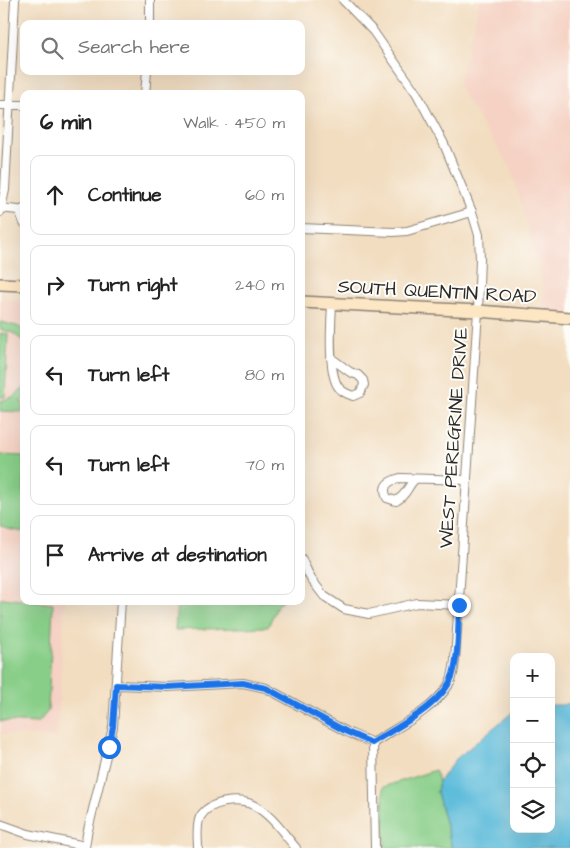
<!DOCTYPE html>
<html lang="en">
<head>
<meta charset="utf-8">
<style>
	:root { --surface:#fff; --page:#f6f6f6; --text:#222; --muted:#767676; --line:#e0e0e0 }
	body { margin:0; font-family:"Architects Daughter",sans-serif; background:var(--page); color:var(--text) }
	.controls { position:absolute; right:15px; bottom:15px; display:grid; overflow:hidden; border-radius:10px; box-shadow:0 5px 20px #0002 }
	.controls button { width:45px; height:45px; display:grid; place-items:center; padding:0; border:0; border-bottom:1px solid var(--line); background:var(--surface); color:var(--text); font:25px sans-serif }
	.stop { position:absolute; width:15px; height:15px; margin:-11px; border:4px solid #1a73e8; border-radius:50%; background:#fff }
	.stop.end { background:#1a73e8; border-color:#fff; box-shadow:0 1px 5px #0008 }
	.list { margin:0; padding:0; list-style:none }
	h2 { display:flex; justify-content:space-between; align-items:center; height:65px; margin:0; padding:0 20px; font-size:21px }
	h2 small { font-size:16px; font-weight:400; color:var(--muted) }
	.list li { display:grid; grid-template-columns:32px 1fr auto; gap:15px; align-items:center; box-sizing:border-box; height:80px; margin:0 10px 10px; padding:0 10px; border:1px solid var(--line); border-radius:10px }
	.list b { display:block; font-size:19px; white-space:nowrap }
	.list em { font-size:16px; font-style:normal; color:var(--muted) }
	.icon { flex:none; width:28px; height:28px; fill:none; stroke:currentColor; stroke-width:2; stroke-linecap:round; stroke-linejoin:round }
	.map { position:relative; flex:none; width:570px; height:848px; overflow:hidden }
	.search { position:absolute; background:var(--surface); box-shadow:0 5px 20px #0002; left:20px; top:20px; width:285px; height:55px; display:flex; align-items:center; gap:12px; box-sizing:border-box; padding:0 18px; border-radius:10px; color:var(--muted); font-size:19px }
	.panel { position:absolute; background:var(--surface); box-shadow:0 5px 20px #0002; left:20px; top:90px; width:285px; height:515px; border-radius:10px }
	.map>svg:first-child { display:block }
	.built { fill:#f5d2c3 }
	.green { fill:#88ce88; stroke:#5a7c5a }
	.water { fill:#5cbbda; stroke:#447382 }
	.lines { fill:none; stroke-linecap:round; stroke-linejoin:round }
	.street-casing { stroke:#8e8476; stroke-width:10 }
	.secondary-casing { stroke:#8e8476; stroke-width:14 }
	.street { stroke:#fff; stroke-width:8 }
	.secondary { stroke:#fce6c4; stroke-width:11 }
	.route { stroke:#1a73e8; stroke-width:6 }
	.labels { text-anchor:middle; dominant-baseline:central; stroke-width:4; stroke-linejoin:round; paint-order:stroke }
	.street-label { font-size:19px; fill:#2b2b2b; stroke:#fdfcf7 }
</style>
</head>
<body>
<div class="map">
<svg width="570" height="848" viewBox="0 0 570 848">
	<rect width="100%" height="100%" fill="#fdfcf7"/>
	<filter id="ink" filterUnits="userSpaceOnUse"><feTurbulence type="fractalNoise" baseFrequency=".02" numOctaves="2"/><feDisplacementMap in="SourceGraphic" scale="10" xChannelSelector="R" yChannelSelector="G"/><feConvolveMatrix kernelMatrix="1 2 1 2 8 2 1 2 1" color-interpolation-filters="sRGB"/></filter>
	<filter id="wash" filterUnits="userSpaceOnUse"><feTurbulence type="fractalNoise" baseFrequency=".0096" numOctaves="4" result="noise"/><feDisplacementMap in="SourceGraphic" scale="20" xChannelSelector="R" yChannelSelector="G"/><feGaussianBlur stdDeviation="1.12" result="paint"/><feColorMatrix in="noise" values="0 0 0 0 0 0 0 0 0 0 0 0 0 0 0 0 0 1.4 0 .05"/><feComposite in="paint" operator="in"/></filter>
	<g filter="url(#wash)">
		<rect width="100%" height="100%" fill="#f2ddc0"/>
		<g class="built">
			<path d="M480,0h90v318l-27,-2 1,-27 -33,-121 -53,-81z"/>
			<path d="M0,300l24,1v300h41l-8,136 -57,-3z"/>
		</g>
		<g class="green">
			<path d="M0,322l17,4 7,4v12l-11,-9 -13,-4z"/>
			<path d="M0,333l8,1 -3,63h-5z"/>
			<path d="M24,388v11l-4,3 3,1 -1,9 -22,-1v-10l13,-4z"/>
			<path d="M0,455l24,1v76l-17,-3 -7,-3z"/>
			<path d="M4,598l49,6 -5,107 -10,12 -38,-2v-122z"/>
			<path d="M177,601h106l-5,3 -10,23 -93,3z"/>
			<path d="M435,770l4,11 -2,11 15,56h-67l-2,-61z"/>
		</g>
		<path class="water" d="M570,703v145h-118l-15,-56 2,-11 17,-22 58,-48v118h37v-124h11z"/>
	</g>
	<g filter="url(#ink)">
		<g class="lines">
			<defs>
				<g id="street">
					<path d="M343,0l30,31 44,63 27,50 28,68 7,23 1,24 -2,52 -23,349c-1,9 -2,18 -7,26 -17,26 -51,41 -75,57l2,105"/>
					<path d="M150,24v-24"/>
					<path d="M145,94l2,-23"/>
					<path d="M0,105h24"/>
					<path d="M0,208l18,2 3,2"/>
					<path d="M23,209l-2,6 3,8"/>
					<path d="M0,212l5,-22 10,-190"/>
					<path d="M301,228l92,4 14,-1 65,-19"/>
					<path d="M331,358l19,14 8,3 5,5 1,5 -4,8 -7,3c-6,-2 -13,-5 -16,-11 -9,-17 -6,-61 -5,-81"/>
					<path d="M415,479c-9,9 -7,15 -19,22l-9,-3c-6,-13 2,-17 13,-20l67,2"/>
					<path d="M301,558l10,21 13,17 20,13 25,5 48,-11 42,2"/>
					<path d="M117,685l51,2 75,-4 23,5 81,44 26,11"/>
					<path d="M0,824l28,10 57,12"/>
					<path d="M85,848l2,-14 26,-107 8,-126"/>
					<path d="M198,848c0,-9 -2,-22 2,-31 9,-16 38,-19 53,-12 18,9 30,28 43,43"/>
				</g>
				<g id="secondary">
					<path d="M0,284l24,1"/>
					<path d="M301,302l177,9 92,7"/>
				</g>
			</defs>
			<use href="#street" class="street-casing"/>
			<use href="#secondary" class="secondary-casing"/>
			<use href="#street" class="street"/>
			<use href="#secondary" class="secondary"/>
		</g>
	</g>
	<g class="lines" filter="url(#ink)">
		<path class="route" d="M109,747l4,-20 3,-42 52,2 75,-4 13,3 10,2 81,44 25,11c26,-17 72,-38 81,-69 6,-21 5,-47 6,-69"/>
	</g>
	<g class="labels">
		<g class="street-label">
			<text transform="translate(437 292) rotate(3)">SOUTH QUENTIN ROAD</text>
			<text transform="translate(454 438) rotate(-86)">WEST PEREGRINE DRIVE</text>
		</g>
	</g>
</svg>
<div class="controls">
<button>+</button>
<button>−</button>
<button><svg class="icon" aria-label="locate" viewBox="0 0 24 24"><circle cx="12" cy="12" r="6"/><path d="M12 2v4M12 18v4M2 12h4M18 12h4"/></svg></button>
<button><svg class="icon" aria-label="layers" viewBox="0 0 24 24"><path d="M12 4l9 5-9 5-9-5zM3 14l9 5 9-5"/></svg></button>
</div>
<div class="stop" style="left:109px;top:747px"></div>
<div class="stop end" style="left:459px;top:605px"></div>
<div class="search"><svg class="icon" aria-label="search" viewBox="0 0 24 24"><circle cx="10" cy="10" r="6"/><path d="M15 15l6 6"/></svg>Search here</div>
<section class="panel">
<h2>6 min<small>Walk · 450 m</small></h2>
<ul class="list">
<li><svg class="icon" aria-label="ahead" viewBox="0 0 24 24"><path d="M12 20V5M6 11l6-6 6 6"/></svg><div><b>Continue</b></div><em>60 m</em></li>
<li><svg class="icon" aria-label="right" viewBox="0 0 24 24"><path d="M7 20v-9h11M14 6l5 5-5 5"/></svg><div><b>Turn right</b></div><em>240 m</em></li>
<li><svg class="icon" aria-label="left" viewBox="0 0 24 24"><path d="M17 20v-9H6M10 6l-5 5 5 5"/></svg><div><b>Turn left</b></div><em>80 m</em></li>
<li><svg class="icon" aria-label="left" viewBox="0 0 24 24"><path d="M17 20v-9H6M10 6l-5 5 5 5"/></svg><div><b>Turn left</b></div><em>70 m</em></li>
<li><svg class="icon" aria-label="arrive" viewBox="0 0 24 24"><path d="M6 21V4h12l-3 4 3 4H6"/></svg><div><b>Arrive at destination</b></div></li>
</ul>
</section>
</div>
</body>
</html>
